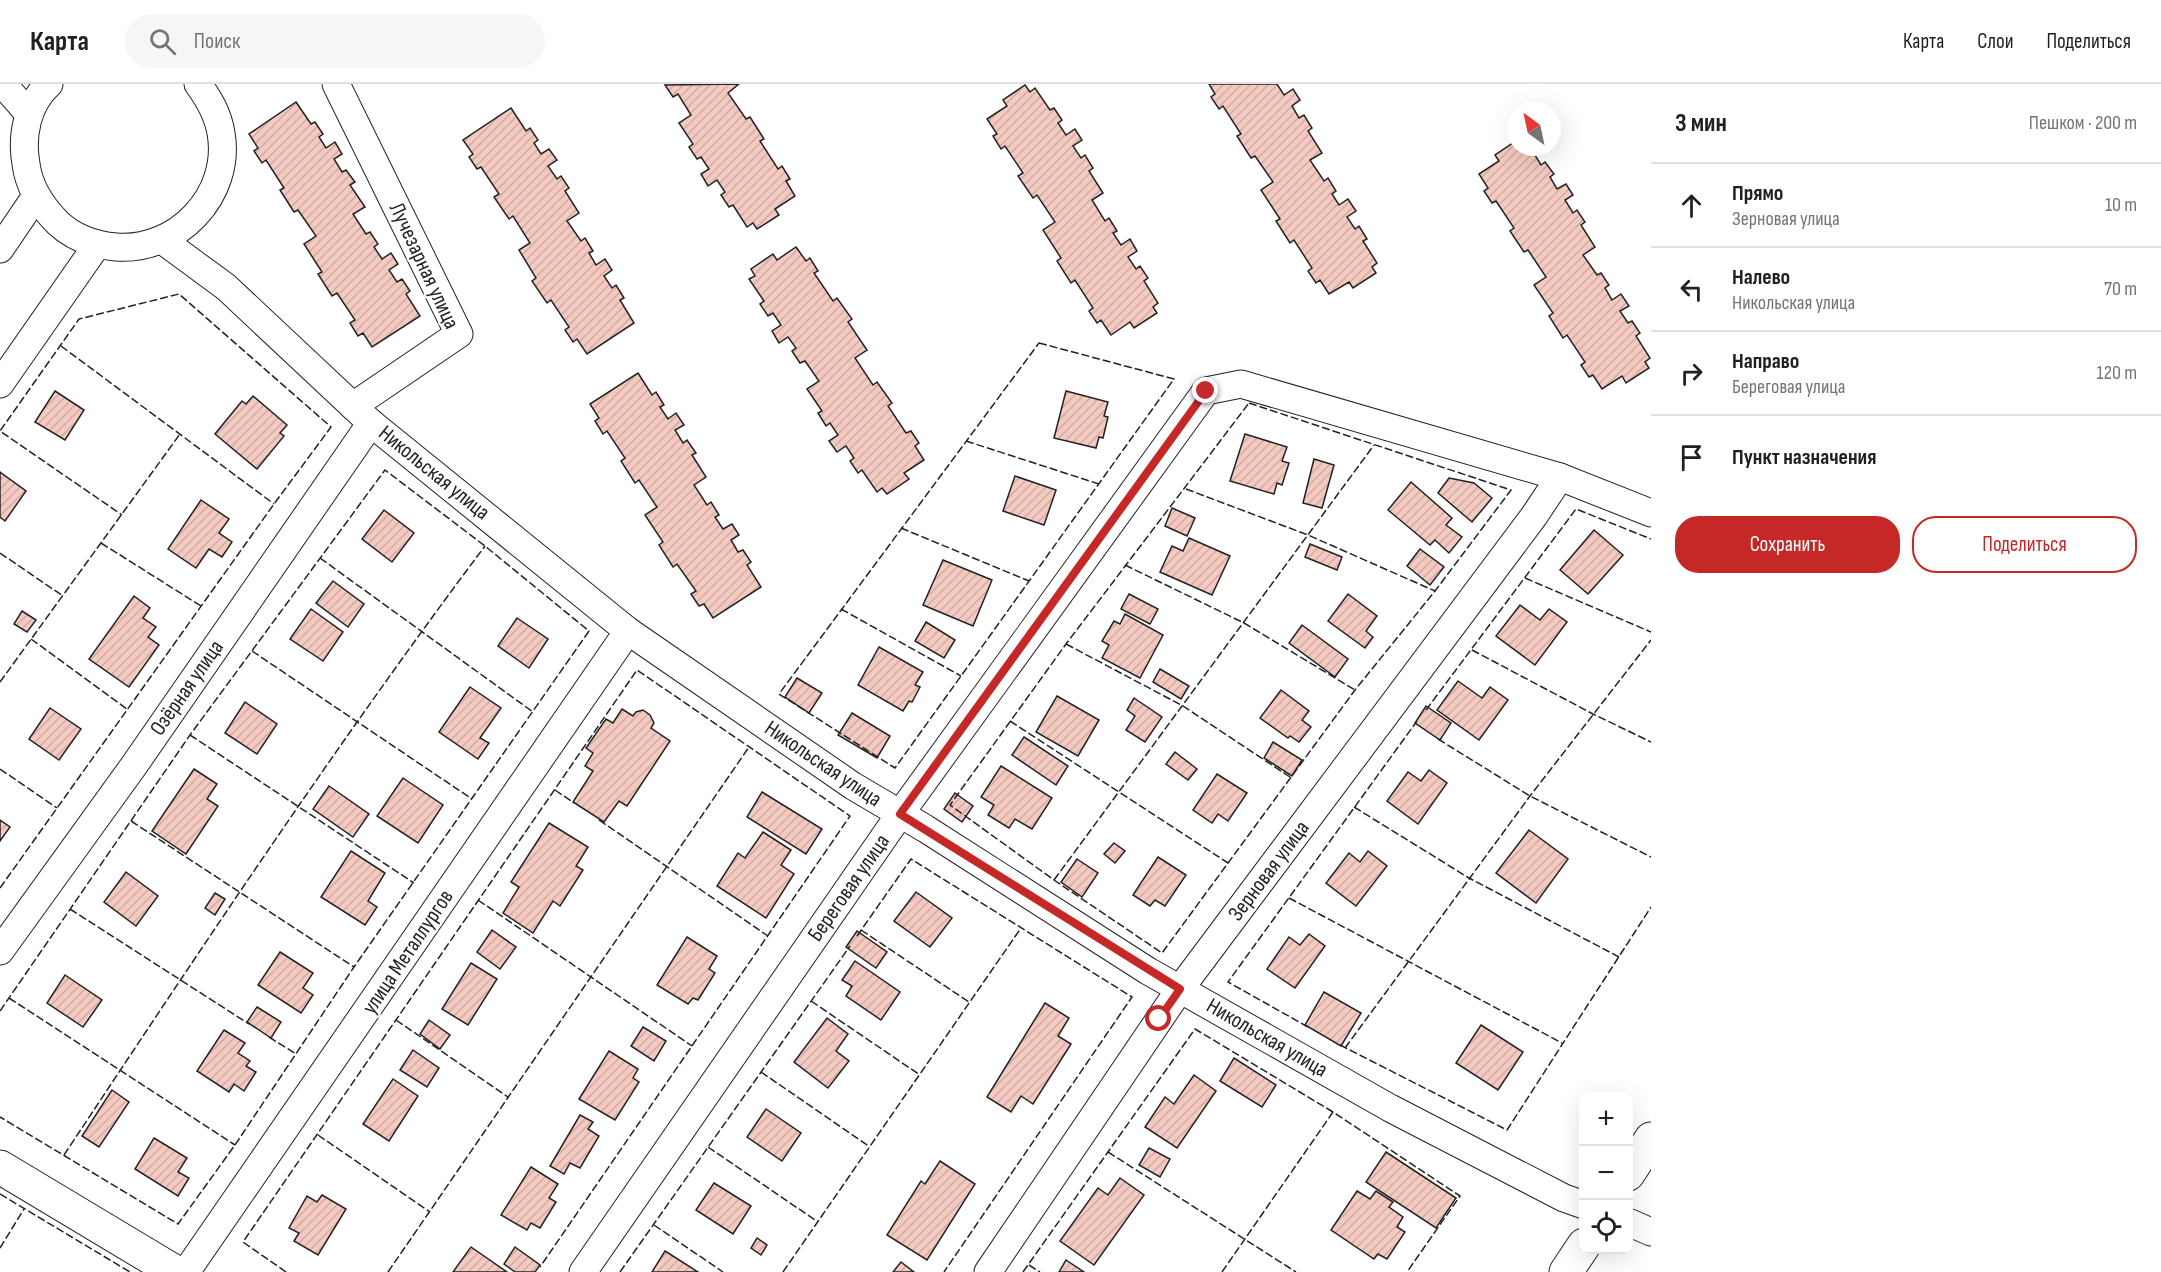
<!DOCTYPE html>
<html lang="ru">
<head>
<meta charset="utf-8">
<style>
	:root { --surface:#fff; --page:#f6f6f6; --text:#202124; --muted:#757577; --line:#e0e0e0; --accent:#c62828 }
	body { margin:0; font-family:"Sofia Sans Condensed",sans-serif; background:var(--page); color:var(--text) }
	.controls { position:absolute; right:18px; bottom:18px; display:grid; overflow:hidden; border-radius:12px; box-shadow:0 6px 24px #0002 }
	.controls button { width:54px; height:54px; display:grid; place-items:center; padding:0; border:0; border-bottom:2px solid var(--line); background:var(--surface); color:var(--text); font:30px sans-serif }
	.compass { position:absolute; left:1507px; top:18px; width:54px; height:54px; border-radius:50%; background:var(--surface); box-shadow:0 6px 24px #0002; rotate:327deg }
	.stop { position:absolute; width:18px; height:18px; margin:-14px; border:4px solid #c62828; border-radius:50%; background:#fff }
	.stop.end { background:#c62828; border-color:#fff; box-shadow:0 2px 6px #0008 }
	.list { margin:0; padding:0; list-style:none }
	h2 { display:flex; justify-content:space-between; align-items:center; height:78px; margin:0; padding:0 24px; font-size:26px }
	h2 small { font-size:20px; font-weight:400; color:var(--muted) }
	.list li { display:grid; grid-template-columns:39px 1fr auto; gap:18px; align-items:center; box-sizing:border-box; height:84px; padding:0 24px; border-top:2px solid var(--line) }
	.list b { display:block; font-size:22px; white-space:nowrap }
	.list p { margin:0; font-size:20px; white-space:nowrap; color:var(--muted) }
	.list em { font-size:20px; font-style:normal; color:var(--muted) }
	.actions { display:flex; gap:12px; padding:18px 24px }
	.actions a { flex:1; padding:14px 0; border:2px solid var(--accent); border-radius:24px; text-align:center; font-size:21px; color:var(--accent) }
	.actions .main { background:var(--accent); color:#fff }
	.icon { flex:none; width:33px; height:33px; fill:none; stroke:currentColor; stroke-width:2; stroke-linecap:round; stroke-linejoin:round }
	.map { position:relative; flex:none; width:1651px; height:1188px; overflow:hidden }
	header { display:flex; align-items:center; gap:36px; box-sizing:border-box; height:84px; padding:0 30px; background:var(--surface); border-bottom:2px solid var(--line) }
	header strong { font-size:28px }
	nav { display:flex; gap:33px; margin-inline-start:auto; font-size:21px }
	.search { width:420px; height:54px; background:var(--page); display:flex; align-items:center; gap:15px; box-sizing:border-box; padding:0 21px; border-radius:33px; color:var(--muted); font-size:22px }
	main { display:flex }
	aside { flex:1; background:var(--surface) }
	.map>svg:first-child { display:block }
	.building { fill:url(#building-hatch); stroke:#222; stroke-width:1.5 }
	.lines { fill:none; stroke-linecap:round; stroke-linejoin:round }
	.street-casing { stroke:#222; stroke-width:29 }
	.secondary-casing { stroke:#222; stroke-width:35 }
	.street { stroke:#fff; stroke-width:27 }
	.secondary { stroke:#fff; stroke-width:33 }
	.fence { stroke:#222; stroke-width:1.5; stroke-dasharray:8 3; stroke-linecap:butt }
	.route { stroke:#c62828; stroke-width:8 }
	.labels { text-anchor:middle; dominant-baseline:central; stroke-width:4.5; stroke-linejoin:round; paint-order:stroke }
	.street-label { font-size:22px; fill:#222; stroke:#fff }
</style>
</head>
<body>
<header>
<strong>Карта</strong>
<div class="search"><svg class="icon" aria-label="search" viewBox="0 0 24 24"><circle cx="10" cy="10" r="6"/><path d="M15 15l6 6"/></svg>Поиск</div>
<nav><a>Карта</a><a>Слои</a><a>Поделиться</a></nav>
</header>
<main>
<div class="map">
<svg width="1651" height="1188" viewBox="0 0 1651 1188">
	<defs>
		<pattern id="building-hatch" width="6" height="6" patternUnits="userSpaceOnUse" patternTransform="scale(1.5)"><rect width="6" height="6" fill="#f3c9c0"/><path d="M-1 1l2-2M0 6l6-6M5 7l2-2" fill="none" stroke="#d0aca5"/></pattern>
	</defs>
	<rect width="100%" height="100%" fill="#fff"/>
	<g class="building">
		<path d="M739,0l-11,9 18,26 4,-2 14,22 -4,2 18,28 4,-3 8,13 -4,2 9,15 -20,13 4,6 -22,14 -4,-6 -6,4 -14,-22 -4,2 -8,-12 4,-3 -8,-12 -9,6 -7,-12 8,-5 -8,-12 -4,2 -8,-12 4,-3 -14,-21 12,-8 -13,-21 -5,3 -8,-12z"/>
		<path d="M1209,0h68l7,11 9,-6 7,11 -8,6 7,12 5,-3 8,13 -4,3 14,22 -12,7 14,21 4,-3 8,13 -4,3 7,11 9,-6 8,12 -9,6 8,12 4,-3 8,13 -4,2 14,22 -5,4 4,6 -23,15 -4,-6 -20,12 -9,-14 -4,3 -8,-12 4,-3 -18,-28 -4,3 -14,-22 4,-2 -19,-29 12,-8 -18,-26 -4,2 -14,-22 4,-2 -18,-28 -4,3 -8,-12 4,-3z"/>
		<path d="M1025,1l5,7 5,-4 15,22 4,-2 8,12 -4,3 8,12 9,-6 7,11 -9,6 8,12 4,-3 8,13 -4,3 14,22 -11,7 13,21 4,-3 8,13 -4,2 8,12 9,-6 7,12 -9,6 8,12 4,-3 8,12 -4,3 14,22 -5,4 4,6 -23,15 -4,-6 -19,13 -10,-15 -4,3 -8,-12 4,-3 -18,-28 -4,3 -14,-22 4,-3 -18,-28 12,-8 -18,-27 -4,3 -15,-22 5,-3 -18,-27 -4,3 -8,-13 4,-2 -10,-15 20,-13 -4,-6z"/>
		<path d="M296,18l15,22 4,-2 8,12 -4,3 7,11 9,-6 7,12 -8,5 8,13 4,-2 9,12 -5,3 15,22 -12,7 13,20 4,-2 8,12 -4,3 8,12 9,-6 7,11 -9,6 8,12 5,-3 8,12 -4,3 14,22 -48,31 -9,-14 -5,3 -8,-13 5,-3 -18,-27 -5,3 -14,-22 4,-2 -18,-28 12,-8 -18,-26 -4,2 -14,-22 4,-2 -18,-28 -4,3 -8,-12 4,-3 -9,-14z"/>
		<path d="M511,24l15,23 4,-3 8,12 -4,3 7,11 8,-5 8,11 -9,6 9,13 4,-3 8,12 -4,3 14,22 -12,8 14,20 4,-3 8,13 -4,2 7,12 9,-6 7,11 -8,6 8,12 4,-3 8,13 -4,2 14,23 -47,31 -10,-15 -4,3 -8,-12 4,-3 -18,-27 -4,3 -15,-22 4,-3 -17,-28 11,-7 -17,-27 -4,3 -15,-22 5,-3 -18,-27 -4,2 -8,-12 4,-3 -10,-14z"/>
		<path d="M1516,57v6h14l11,18 4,-3 9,12 -4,3 7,12 9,-5 7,11 -8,5 8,13 4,-3 8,12 -4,3 14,22 -12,8 14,20 4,-2 8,12 -4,3 7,12 9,-6 8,12 -9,5 8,12 4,-2 8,12 -4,3 14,22 -5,4 4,6 -23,15 -4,-7 -20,13 -9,-14 -4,2 -8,-12 4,-3 -18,-27 -4,3 -14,-22 4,-3 -19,-28 12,-8 -18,-27 -4,2 -14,-21 4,-3 -18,-27 -4,2 -8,-12 4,-3 -9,-14 20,-13 -4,-6z"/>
		<path d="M796,163l10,14 4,-3 8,13 -4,2 19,28 4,-3 15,21 -4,3 19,28 -12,8 18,27 4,-3 15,21 -4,3 18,27 5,-2 8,12 -4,3 9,14 -20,13 5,6 -22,15 -5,-6 -5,4 -15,-22 -4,3 -8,-12 4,-3 -8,-12 -9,6 -8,-11 9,-6 -8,-12 -4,3 -8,-13 4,-2 -15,-22 12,-8 -14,-20 -5,2 -8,-12 4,-3 -8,-11 -9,6 -7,-12 9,-6 -8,-12 -5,3 -8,-12 4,-3 -15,-22 6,-3 -4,-7 22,-15 4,6z"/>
		<path d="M638,289l14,22 4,-3 8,13 -4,2 8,12 8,-6 8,12 -9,5 8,13 4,-3 9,13 -4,2 14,22 -12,8 13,20 4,-3 8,13 -4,2 8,12 9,-5 7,11 -8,5 7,12 5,-2 8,12 -4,3 14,22 -48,31 -9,-14 -5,2 -8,-12 5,-3 -19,-27 -4,3 -14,-22 4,-3 -18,-27 12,-8 -18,-27 -4,3 -14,-22 4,-3 -18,-27 -4,3 -8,-13 4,-3 -9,-14z"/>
		<path d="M55,307l29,19 -19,30 -30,-18z"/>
		<path d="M1066,307l42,11 -4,14 4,1 -5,21 -4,-1 -3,11 -42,-10z"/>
		<path d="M253,312l34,29 -7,8 4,3 -27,33 -42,-35 27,-33 4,3z"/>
		<path d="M1245,350l42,13 -5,14 7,2 -7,22 -5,-2 -3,11 -44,-13z"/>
		<path d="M1314,375l20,6 -12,43 -19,-5z"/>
		<path d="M0,388l26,19 -21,30 -5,-4z"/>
		<path d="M1015,392l41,14 -12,35 -41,-14z"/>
		<path d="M1449,394l25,5 18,15 -20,24 -34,-29z"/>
		<path d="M1411,398l41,36 -6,7 16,12 -13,16 -14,-13 -5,5 -42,-35z"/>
		<path d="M201,416l28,19 -10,14 13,9 -10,15 -13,-8 -13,19 -28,-19z"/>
		<path d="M1172,424l23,10 -8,18 -22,-10z"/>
		<path d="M384,426l30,23 -22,29 -30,-23z"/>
		<path d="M1594,446l29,25 -35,39 -28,-24z"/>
		<path d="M1189,454l41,18 -18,39 -52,-23 12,-26 11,5z"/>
		<path d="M1310,460l32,13 -5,13 -32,-13z"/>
		<path d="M1420,465l24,18 -14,18 -23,-19z"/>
		<path d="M943,476l49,20 -19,46 -50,-21z"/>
		<path d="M333,497l31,23 -16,23 -32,-24z"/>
		<path d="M1129,510l29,15 -8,15 -29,-15z"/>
		<path d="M1348,510l29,22 -11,15 7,6 -8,11 -37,-27z"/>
		<path d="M134,512l16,12 -7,10 13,9 -8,10 11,8 -30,42 -40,-28z"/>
		<path d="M1520,521l20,15 9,-11 18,13 -32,43 -39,-29z"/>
		<path d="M311,525l32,23 -20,29 -33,-22z"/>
		<path d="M22,527l14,9 -9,12 -13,-8z"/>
		<path d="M1125,530l38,21 -23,43 -38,-20 7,-13 -7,-4 12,-20 6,3z"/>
		<path d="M517,534l31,21 -19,29 -31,-22z"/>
		<path d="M926,538l29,18 -11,18 -29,-17z"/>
		<path d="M1302,541l46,34 -13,18 -46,-34z"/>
		<path d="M879,563l44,25 -8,13 5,2 -8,15 -3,-1 -6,10 -45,-26z"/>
		<path d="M1160,585l29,17 -8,13 -28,-17z"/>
		<path d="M797,594l25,15 -13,20 -24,-16z"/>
		<path d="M1458,597l24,17 8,-11 18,13 -29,40 -42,-30z"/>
		<path d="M470,603l31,21 -21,30 9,5 -11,16 -39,-27z"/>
		<path d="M1281,606l28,21 -7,9 9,7 -12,15 -9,-6 -2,2 -28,-20z"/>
		<path d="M1057,612l42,24 -21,36 -42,-24z"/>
		<path d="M1134,614l28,19 -17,25 -19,-12 9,-14 -8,-6z"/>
		<path d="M245,618l32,22 -20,30 -32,-21z"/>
		<path d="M1426,622l25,17 -11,17 -25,-17z"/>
		<path d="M50,624l31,21 -22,31 -30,-21z"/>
		<path d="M622,625l11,7 3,-4 7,-2 7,5 4,8 -3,5 19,13 -43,65 -8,-5 -15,21 -31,-20 20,-31 -8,-5 8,-13 -7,-5 20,-29 7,4z"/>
		<path d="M852,629l38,23 -13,22 -39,-23z"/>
		<path d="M1024,653l44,29 -12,19 -44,-30z"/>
		<path d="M1273,658l29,18 -10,16 -28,-18z"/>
		<path d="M1175,668l22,17 -9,11 -22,-16z"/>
		<path d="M1001,682l51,32 -20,31 -17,-10 -6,9 -21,-13 6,-10 -13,-8z"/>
		<path d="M194,685l23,15 -10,15 11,7 -32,48 -34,-23z"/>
		<path d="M1429,686l18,13 -29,41 -31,-23 21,-29 13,9z"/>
		<path d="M1217,690l30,19 -19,28 -10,-7 -6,9 -19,-13z"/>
		<path d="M403,694l40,27 -25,38 -41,-27z"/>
		<path d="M329,702l40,28 -16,23 -40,-28z"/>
		<path d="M762,708l60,37 -16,25 -59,-37z"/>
		<path d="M955,709l18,13 -11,16 -18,-13z"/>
		<path d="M0,736l10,7 -10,14z"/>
		<path d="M549,739l39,24 -12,19 7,4 -23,36 -7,-5 -20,32 -30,-20 16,-26 -8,-5z"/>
		<path d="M1529,746l39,29 -32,44 -40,-30z"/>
		<path d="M763,748l28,18 -10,15 13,9 -28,44 -49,-32 21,-33 7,5z"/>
		<path d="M1114,759l11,8 -10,12 -11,-9z"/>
		<path d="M351,767l34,22 -17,28 9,6 -12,18 -44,-28z"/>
		<path d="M1368,767l19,15 -31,40 -30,-23 23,-30 11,9z"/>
		<path d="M1158,773l28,18 -21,31 -10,-6 -5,6 -17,-11z"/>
		<path d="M1077,775l21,14 -16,24 -21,-15z"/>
		<path d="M126,788l32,24 -22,30 -32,-24z"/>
		<path d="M916,808l36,26 -22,29 -36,-26z"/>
		<path d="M215,809l10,6 -10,16 -10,-7z"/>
		<path d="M492,846l24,17 -16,22 -23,-17z"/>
		<path d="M857,847l30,21 -11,16 -30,-21z"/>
		<path d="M1309,850l16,12 -30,42 -28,-19 22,-32 11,8z"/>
		<path d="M687,853l30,19 -8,13 6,4 -17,27 -5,-2 -5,6 -31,-19z"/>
		<path d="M280,868l33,21 -10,15 10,7 -12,18 -43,-28z"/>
		<path d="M855,877l45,31 -19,28 -35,-24 6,-10 -10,-6z"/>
		<path d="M471,879l26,16 -29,46 -26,-16z"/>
		<path d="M65,891l37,25 -19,27 -36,-24z"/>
		<path d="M1324,908l37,21 -20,33 -36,-21z"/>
		<path d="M1045,919l24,15 -11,18 13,8 -38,60 -12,-8 -10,16 -24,-15z"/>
		<path d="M257,923l24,15 -10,16 -24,-16z"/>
		<path d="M827,934l21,16 -12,17 13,10 -21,27 -34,-26z"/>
		<path d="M429,936l21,15 -10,14 -20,-15z"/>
		<path d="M1481,941l42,27 -25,38 -42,-27z"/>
		<path d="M643,943l23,14 -12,20 -23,-15z"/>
		<path d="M224,946l21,13 -7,10 12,8 -4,5 10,6 -12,19 -10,-7 -5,8 -32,-21z"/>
		<path d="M413,966l26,18 -12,19 -27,-17z"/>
		<path d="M609,967l29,18 -5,9 6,4 -24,38 -36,-21z"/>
		<path d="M1234,974l42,27 -14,22 -42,-26z"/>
		<path d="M1194,991l22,16 -39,57 -32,-21 20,-30 9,7z"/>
		<path d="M393,995l25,17 -29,45 -26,-17z"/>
		<path d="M112,1006l17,12 -30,45 -17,-11z"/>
		<path d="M766,1025l35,24 -19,28 -35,-24z"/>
		<path d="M580,1031l13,7 -5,7 11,7 -19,32 -10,-5 -6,11 -14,-8z"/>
		<path d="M154,1054l33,20 -9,14 11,6 -11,18 -43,-27z"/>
		<path d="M1149,1064l21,11 -10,18 -21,-12z"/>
		<path d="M1386,1068l70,46 -20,30 -70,-46z"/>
		<path d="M940,1077l35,23 -48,76 -40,-25 34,-54 4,3z"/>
		<path d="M531,1083l27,17 -9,14 7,4 -16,26 -9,-5 -4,7 -26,-15z"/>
		<path d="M1120,1094l24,17 -50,70 -34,-24 38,-53 10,7z"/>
		<path d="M714,1099l37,23 -18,28 -37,-24z"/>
		<path d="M1357,1107l13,8 6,-8 17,11 -4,5 14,10 -6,10 8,5 -18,27 -9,-5 -4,5 -43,-29z"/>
		<path d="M322,1111l24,14 -28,46 -24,-14 5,-8 -10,-5 18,-32 10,6z"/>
		<path d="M757,1154l10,7 -6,10 -10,-7z"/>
		<path d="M471,1163l36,25h-54z"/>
		<path d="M515,1163l25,18 -5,7h-20l-11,-8z"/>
		<path d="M665,1167l33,21h-46z"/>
		<path d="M1066,1176l18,12h-25z"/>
		<path d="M901,1178l13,10h-21z"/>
	</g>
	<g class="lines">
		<defs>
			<g id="street">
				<path d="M3,0l26,30"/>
				<path d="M49,0c-22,20 -28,52 -23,80 3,24 15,42 32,59 16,15 36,22 58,24 61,5 116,-52 105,-114 -3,-19 -12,-34 -23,-49"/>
				<path d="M336,0l123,250 -106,72"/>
				<path d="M162,156l64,47 145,136 257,208 225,155 73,43 222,142 242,137 174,90 20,7"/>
				<path d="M0,165l36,-53"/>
				<path d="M0,300l97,-139"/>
				<path d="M0,867l135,-187 236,-341"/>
				<path d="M1628,1138l23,10"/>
				<path d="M186,1188l442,-641"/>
				<path d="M583,1188l317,-458 306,-423 35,-7 319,93 91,36"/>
				<path d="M988,1188l192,-283 354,-473 26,-39"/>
			</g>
			<g id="secondary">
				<path d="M0,1083l175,105"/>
				<path d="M1628,1090l23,-35"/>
				<path d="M1566,1188l18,-27"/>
			</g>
		</defs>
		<use href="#street" class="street-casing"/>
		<use href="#secondary" class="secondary-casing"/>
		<use href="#street" class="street"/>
		<use href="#secondary" class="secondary"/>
		<g class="fence">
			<path d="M1039,259l135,36 -279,389 -116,-74z"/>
			<path d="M61,262l213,158"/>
			<path d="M1249,319l262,87 -76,101 -80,99 -193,263 -108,-73 -104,-75 116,-161z"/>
			<path d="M966,357l133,43"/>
			<path d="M1186,405l122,46 127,56"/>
			<path d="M901,444l128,53"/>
			<path d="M101,459l100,63"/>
			<path d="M0,469l63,43"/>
			<path d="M320,474l213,154"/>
			<path d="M1125,481l119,58 111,67"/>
			<path d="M1525,494l126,54"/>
			<path d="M841,525l120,67"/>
			<path d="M31,555l96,70"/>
			<path d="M1066,560l117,62 107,71"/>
			<path d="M1472,566l121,64 58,28"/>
			<path d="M252,567l220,148"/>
			<path d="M0,598l180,-248"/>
			<path d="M1426,626l150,-201 75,30"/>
			<path d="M1010,637l218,142"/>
			<path d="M190,651l224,148"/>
			<path d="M1438,655l92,57 121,61"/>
			<path d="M0,685l57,39"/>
			<path d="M555,706l19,13"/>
			<path d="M1354,723l115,71 150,79"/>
			<path d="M599,736l169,116"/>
			<path d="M131,737l223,146"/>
			<path d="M1054,796l320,-435"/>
			<path d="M0,804l274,-384 57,-77 -152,-133 -100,25 -79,112 122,84"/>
			<path d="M1289,814l273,145"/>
			<path d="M478,816l214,146"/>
			<path d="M70,825l179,115"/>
			<path d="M861,846l108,72"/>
			<path d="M857,852l54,-77 221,138 -188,275"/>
			<path d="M9,914l226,147"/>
			<path d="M811,917l109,74"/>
			<path d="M0,927l190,-276 195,-265 100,76 104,85 -235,336 -119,178 -57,79 -178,-107"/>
			<path d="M396,936l112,77"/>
			<path d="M1308,943l-80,-45 189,-261"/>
			<path d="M269,953l27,17"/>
			<path d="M1340,961l167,85 144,-223"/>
			<path d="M1345,964l185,-252 121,-156"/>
			<path d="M761,988l109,75"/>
			<path d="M318,1051l112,77"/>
			<path d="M708,1063l110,75"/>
			<path d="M1108,1068l188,120"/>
			<path d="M64,1071c136,-205 273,-412 421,-609"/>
			<path d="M0,1110l130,78"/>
			<path d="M654,1141l69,47"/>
			<path d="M0,1164l24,-39"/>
			<path d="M1029,1181l11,7"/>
			<path d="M286,1188l-43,-30 394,-572 213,146 -310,451"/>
			<path d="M388,1188l361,-525"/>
			<path d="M620,1188l230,-326"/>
			<path d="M783,1188l238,-344"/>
			<path d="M1023,1188l172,-243 138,83 127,84 -53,76"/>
			<path d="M1222,1188l111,-160"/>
		</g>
	</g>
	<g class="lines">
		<path class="route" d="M1159,935l21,-30 -280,-175 306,-423"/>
	</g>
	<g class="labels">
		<g class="street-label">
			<text transform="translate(424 182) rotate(65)">Лучезарная улица</text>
			<text transform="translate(434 389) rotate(39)">Никольская улица</text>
			<text transform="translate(187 604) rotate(-55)">Озёрная улица</text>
			<text transform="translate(823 680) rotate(34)">Никольская улица</text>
			<text transform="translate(1269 787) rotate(-53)">Зерновая улица</text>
			<text transform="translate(849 804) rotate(-55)">Береговая улица</text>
			<text transform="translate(408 868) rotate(-56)">улица Металлургов</text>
			<text transform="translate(1267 954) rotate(30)">Никольская улица</text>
		</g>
	</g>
</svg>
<div class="controls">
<button>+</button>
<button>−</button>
<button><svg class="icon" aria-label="locate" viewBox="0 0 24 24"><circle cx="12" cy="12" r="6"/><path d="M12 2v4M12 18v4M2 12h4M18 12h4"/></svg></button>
</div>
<svg class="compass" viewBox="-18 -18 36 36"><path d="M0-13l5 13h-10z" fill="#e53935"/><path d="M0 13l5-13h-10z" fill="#757577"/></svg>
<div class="stop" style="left:1159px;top:935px"></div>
<div class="stop end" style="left:1206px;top:307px"></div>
</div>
<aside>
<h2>3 мин<small>Пешком · 200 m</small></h2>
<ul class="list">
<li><svg class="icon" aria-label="ahead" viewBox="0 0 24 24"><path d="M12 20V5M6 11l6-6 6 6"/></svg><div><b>Прямо</b><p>Зерновая улица</p></div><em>10 m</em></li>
<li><svg class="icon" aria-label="left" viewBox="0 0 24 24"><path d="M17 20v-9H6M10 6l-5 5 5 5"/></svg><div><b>Налево</b><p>Никольская улица</p></div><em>70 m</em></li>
<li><svg class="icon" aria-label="right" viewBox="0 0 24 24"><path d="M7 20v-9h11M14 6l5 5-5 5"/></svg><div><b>Направо</b><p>Береговая улица</p></div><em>120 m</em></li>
<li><svg class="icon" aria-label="arrive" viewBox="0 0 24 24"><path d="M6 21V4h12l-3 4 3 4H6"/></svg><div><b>Пункт назначения</b></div></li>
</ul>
<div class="actions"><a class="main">Сохранить</a><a>Поделиться</a></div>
</aside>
</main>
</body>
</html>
